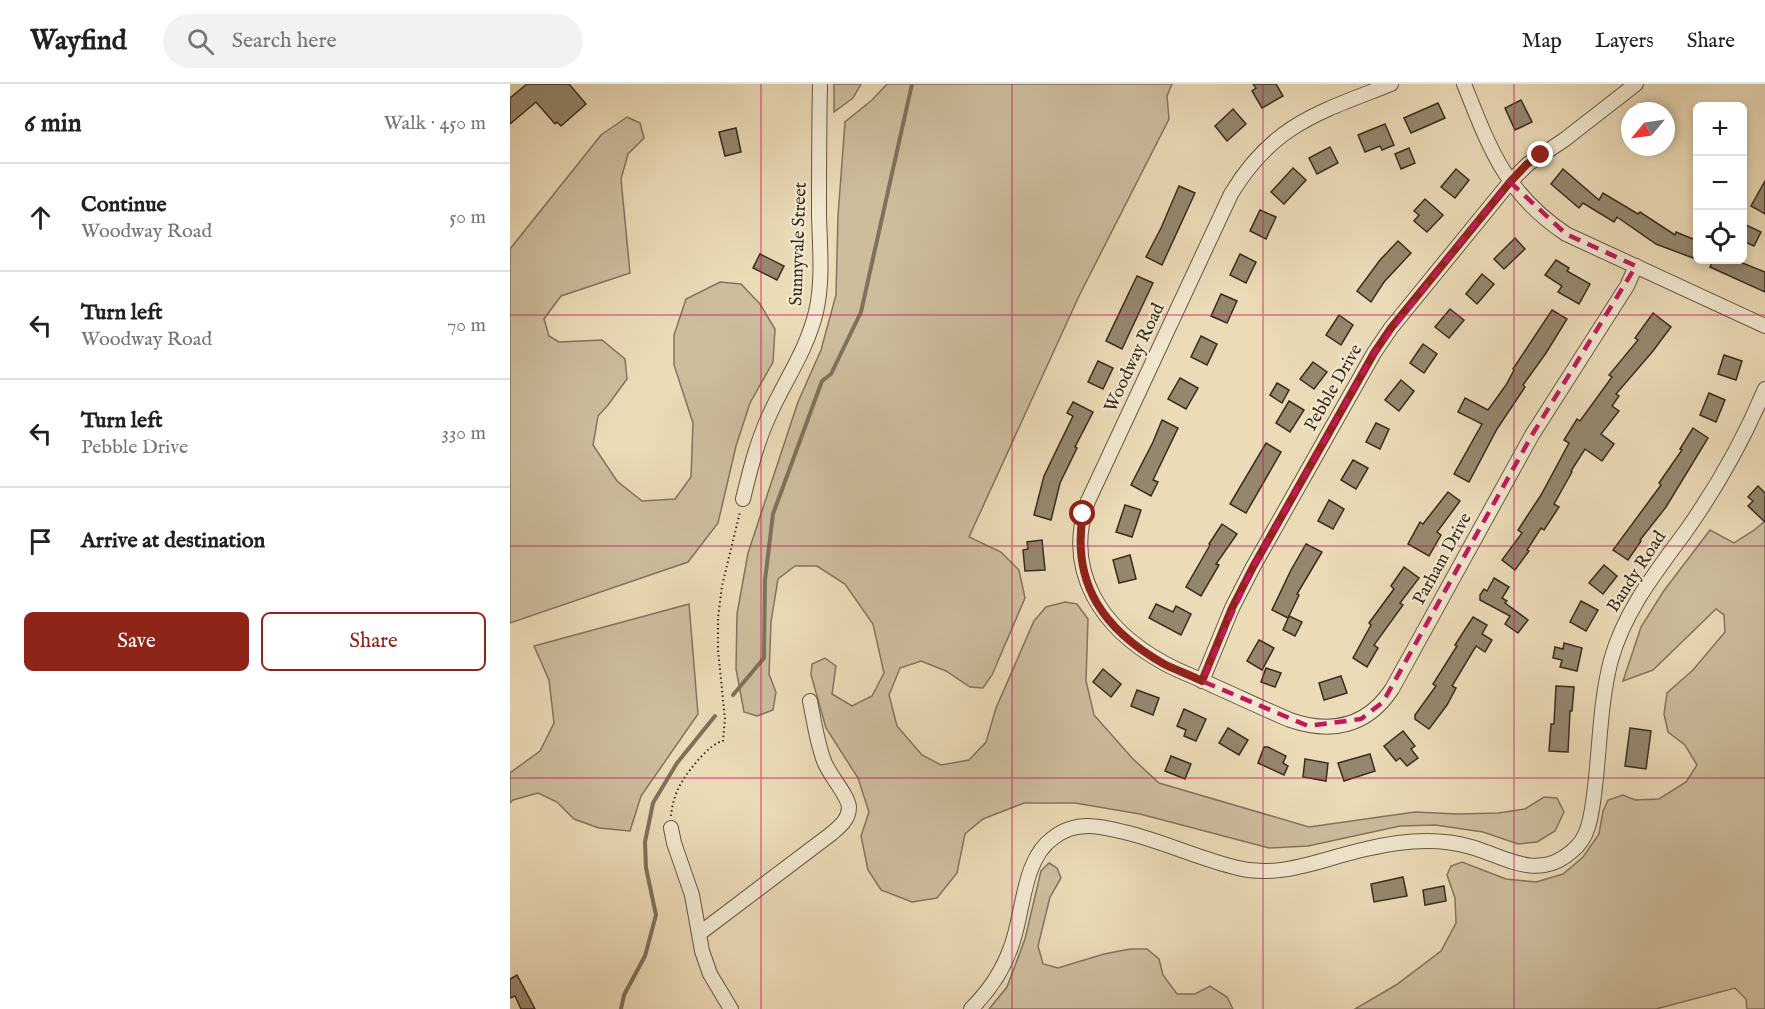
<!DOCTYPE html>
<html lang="en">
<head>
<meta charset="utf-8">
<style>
	:root { --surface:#fff; --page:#f2f2f2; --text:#202124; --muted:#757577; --line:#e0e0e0; --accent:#8f2418 }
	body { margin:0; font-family:"IM FELL English",serif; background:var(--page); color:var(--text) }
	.controls { position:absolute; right:18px; top:18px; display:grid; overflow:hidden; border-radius:9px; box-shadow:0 3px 9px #0003 }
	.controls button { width:54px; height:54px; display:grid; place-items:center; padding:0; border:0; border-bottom:2px solid var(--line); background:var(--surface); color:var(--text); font:30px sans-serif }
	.compass { position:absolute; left:1111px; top:18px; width:54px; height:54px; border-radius:50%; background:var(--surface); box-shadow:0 3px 9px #0003; rotate:241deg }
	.stop { position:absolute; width:18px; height:18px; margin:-14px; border:4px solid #8f2418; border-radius:50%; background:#fff }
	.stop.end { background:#8f2418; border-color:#fff; box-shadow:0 2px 6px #0008 }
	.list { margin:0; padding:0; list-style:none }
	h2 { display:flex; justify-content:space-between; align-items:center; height:78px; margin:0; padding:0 24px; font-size:26px }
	h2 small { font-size:20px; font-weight:400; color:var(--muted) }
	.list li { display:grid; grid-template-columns:39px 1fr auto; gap:18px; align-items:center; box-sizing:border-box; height:108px; padding:0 24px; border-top:2px solid var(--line) }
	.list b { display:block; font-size:22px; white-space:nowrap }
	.list p { margin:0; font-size:20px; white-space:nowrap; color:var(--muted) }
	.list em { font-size:20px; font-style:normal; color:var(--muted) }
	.actions { display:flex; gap:12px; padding:18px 24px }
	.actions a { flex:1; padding:14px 0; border:2px solid var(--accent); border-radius:9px; text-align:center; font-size:21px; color:var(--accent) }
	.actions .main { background:var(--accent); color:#fff }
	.icon { flex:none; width:33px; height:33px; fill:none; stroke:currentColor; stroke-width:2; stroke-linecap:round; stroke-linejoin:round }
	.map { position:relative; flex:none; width:1255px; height:925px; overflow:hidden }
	header { display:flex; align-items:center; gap:36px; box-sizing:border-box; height:84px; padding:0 30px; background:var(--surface); border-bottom:2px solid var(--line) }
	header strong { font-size:28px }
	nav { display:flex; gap:33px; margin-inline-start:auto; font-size:21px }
	.search { width:420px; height:54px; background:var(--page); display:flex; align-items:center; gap:15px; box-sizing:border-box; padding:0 21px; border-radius:33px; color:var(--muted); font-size:22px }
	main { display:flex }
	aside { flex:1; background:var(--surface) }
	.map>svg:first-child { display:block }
	.green { fill:#cdbd9d; stroke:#82745e; stroke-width:1.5 }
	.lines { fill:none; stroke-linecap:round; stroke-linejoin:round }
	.stream { stroke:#7f725b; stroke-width:4 }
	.building { fill:#95876e; stroke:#382c1f; stroke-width:1.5 }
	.minor-casing { stroke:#655845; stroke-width:16 }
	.path { stroke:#382c1f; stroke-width:2; stroke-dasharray:1.5 3; stroke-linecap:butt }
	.minor { stroke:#f2e8d0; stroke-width:14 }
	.route { stroke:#8f2418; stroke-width:8 }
	.marked { fill:none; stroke:#c2185b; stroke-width:4.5; stroke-dasharray:12 8; stroke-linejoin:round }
	.grid { fill:none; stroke:#c2185b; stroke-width:1.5; stroke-opacity:0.55 }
	.labels { text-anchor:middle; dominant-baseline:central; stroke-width:4.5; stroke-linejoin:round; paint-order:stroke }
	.street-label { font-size:18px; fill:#382c1f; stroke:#f2e8d0 }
</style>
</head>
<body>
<header>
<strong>Wayfind</strong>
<div class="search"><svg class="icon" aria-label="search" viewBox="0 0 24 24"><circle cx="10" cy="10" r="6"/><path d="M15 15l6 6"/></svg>Search here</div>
<nav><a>Map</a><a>Layers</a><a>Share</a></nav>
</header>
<main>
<aside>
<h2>6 min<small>Walk · 450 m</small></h2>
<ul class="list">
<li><svg class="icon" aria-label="ahead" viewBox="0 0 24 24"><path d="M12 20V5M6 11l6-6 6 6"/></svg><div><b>Continue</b><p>Woodway Road</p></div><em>50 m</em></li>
<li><svg class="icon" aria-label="left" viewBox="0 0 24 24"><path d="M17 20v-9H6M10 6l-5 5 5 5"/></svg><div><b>Turn left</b><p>Woodway Road</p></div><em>70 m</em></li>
<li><svg class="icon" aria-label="left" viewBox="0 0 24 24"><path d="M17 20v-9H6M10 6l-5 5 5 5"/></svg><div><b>Turn left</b><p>Pebble Drive</p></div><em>330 m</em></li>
<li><svg class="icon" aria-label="arrive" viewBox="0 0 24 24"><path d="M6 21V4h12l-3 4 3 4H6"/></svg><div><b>Arrive at destination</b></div></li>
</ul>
<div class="actions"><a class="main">Save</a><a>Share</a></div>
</aside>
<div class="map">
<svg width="1255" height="925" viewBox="0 0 1255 925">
	<rect width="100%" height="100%" fill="#ebdbb7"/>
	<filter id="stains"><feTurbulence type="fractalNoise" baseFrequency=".00333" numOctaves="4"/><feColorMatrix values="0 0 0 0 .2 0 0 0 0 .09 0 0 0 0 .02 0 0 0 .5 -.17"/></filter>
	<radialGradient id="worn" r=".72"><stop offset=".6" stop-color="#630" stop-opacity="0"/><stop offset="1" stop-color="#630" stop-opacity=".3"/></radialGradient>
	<g class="green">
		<path d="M324,0h27l-8,14 -19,14z"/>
		<path d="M377,0h285l-5,12 2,23 -90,177 -110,241 32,15 18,18 6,28 -33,77 -9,13 -13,-1 -24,-16 -25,-10 -21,7 -11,27 8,31 25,29 19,10 28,-5 17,-18 10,-34 38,-87 12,-14 19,-5 12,2 11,15 -2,62 8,34 39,44 26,24 150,44 106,-15 43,2 40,-1 27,-4 19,-12 13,1 7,14 -9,19 -18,11 -19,2 -35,-12 -48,-7 -35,1 -92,20 -39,2 -129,-34 -65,-11h-51l-41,16 -18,15 -8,39 -20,25 -25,4 -31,-12 -13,-20 -7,-34 8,-24 -11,-34 -32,-50 -15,-53 1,-11 13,-6 11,8 -4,28 20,12 20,-10 12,-23 -11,-49 -28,-40 -28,-18h-22l-17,13 -7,43 -2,52 7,18 -3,18 -16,6 -13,-4 -8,-43 1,-55 11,-61 50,-151 23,-52 15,-55 2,-79 7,-94 27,-22z"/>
		<path d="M117,33l13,6 4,15 -16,16 -7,25 9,94 -69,23 -17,23 5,17 10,6 43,-2 23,19 2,20 -19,26 -10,11 -5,29 24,36 25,20 33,-2 16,-22 2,-54 -19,-58v-30l12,-36 34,-17 21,2 19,20 15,25 -2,33 -23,41 -14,43 -18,77 -30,39 -178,61v-374l91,-114z"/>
		<path d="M1255,437v488h-18l-1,-10 -11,-11 -79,21h-301l41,-24 45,-34 15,-28 -1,-25 -8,-23 4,-9 11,-4 44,17 30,3 27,-8 20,-17 16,-23 4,-23 5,-11 15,-5 12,5 24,-1 27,-17 11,-17 -12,-20 -17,-13 -4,-18 3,-21 26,-23 32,-38 -1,-17 -8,-6 -63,61 -30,11 18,-54 22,-35 47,-62 24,13 19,-12z"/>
		<path d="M179,520l9,110 -57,82 -11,35 -31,-3 -25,-9 -17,-17 -19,-9 -25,7 -3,3v-30l30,-22 14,-28 -5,-43 -15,-34z"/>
		<path d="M539,779l8,5 4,10 -11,19 -12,49 5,18 15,4 46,-14 26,-5h17l12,10 4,16 14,19h18l15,-8 17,11 6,12h-244l18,-22 18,-48 16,-68z"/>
	</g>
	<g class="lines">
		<g class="stream">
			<path d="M223,611l31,-37 1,-78 8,-66 49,-133 9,-7 30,-62 51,-228"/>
			<path d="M111,925l3,-14 21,-39 11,-41 -10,-47 -1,-26 8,-39 24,-40 38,-47"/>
		</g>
	</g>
	<g class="building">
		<path d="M17,0h42l17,20 -25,22 -4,-4 -2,2 -19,-22 -26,22v-26z"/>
		<path d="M743,0h23l7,12 -21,12 -10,-17 4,-3z"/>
		<path d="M1011,16l11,22 -17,8 -10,-22z"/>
		<path d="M928,19l7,15 -34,15 -7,-15z"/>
		<path d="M723,25l13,15 -19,17 -12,-15z"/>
		<path d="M875,40l9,21 -12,5 -2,-4 -15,6 -7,-17z"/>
		<path d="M226,44l5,24 -16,4 -6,-24z"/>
		<path d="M820,63l8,16 -21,11 -8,-16z"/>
		<path d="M899,64l6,15 -14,6 -6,-15z"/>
		<path d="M783,84l13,12 -22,24 -13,-12z"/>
		<path d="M946,85l13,11 -14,18 -14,-11z"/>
		<path d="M1053,85l36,31 4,-7 35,21 2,-2 35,23 1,-3 22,9v6l-5,11 -37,-14 -39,-27 -3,5 -31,-19 -4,5 -28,-24z"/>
		<path d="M1255,97v33l-14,-8z"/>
		<path d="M669,102l16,7 -33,72 -16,-8 15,-29z"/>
		<path d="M915,115l18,16 -16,17 -13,-11 5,-6 -5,-4z"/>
		<path d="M750,126l16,7 -10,22 -16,-8z"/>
		<path d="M1236,141l15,7 -7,14 -11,-5v-10z"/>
		<path d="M1005,154l10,11 -21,20 -10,-10z"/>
		<path d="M888,157l13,12 -27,29 -13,20 -14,-11 23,-31z"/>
		<path d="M250,170l24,12 -7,14 -24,-12z"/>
		<path d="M730,170l16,8 -10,21 -16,-8z"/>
		<path d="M1046,176l13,8 -2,3 23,13 -11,20 -21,-12 4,-6 -17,-11z"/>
		<path d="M1203,176h22l30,12v20l-55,-25z"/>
		<path d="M972,190l12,10 -17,20 -11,-10z"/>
		<path d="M627,192l16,7 -31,66 -16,-8z"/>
		<path d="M711,210l16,7 -10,22 -16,-7z"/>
		<path d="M940,225l14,11 -15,18 -14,-11z"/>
		<path d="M1042,226l15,9 -21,34 -23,32 2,2 -28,42 -28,53 -15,-8 28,-50 -24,-12 7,-14 23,12 18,-25 8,-15 -1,-1z"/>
		<path d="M1143,229l18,14 -18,24 -37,43 3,2 -7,10 7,5 -18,23 13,10 -12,17 -17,-12 -14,22 1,1 -18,32 5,3 -15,23 -3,-2 -14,22 2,1 -14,19 -13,-10 20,-27 -4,-3 23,-35 28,-52 -5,-3 13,-21 3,2 32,-44 -3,-2 29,-35 -3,-2z"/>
		<path d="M829,231l14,10 -12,20 -15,-10z"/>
		<path d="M691,252l16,8 -10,21 -16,-8z"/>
		<path d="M913,260l14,10 -13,19 -14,-10z"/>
		<path d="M1214,271l18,6 -6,19 -18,-6z"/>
		<path d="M588,277l15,7 -10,21 -15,-7z"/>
		<path d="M803,278l14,10 -13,17 -14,-10z"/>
		<path d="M670,294l18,10 -12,21 -18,-10z"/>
		<path d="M891,296l13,11 -15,20 -14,-11z"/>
		<path d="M767,299l12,7 -7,13 -12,-8z"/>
		<path d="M1199,309l16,7 -9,22 -16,-7z"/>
		<path d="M779,317l15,9 -14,22 -14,-9z"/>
		<path d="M563,318l20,10 -18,35 2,1 -17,35 -9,37 -17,-5 10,-39 29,-60 -6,-3z"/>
		<path d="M652,336l16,8 -25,52 5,2 -7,14 -20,-11 22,-43z"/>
		<path d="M866,339l13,6 -9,20 -14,-7z"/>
		<path d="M1183,344l15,10 -42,69 -26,33 1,1 -13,19 -15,-10 48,-65 -2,-2 23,-33 -2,-1z"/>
		<path d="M756,359l15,9 -35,61 -16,-9z"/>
		<path d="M843,376l15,8 -12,21 -15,-9z"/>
		<path d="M1248,402l7,7v29l-17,-16 5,-5 -5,-4z"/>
		<path d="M938,408l12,9 -23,31 4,3 -12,21 -21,-12 12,-22 3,2z"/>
		<path d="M819,416l15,9 -11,20 -15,-8z"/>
		<path d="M615,421l16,5 -9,27 -16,-5z"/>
		<path d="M712,440l15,10 -21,30 3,1 -18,31 -15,-9 24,-42 -1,-1z"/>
		<path d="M532,456l3,30 -20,1 -2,-21 5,-1 -1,-7z"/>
		<path d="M796,460l16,8 -25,42 2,1 -11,23 -16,-8 19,-40z"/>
		<path d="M620,471l6,24 -17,4 -6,-23z"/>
		<path d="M1094,481l13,11 -14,18 -14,-11z"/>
		<path d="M894,483l15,11 -19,25 3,2 -29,40 4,3 -11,19 -14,-9 18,-33 -2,-2 25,-34 -3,-3z"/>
		<path d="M984,494l15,9 -7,11 5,3 -2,2 23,17 -10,13 -13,-9 5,-8 -30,-16v-5l4,-6 3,2z"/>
		<path d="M1071,517l17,9 -12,21 -16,-9z"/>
		<path d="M646,520l17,8 3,-6 15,8 -10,21 -32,-17z"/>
		<path d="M779,532l13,6 -7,14 -12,-6z"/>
		<path d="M963,533l14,8 -5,9 10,6 -7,12 -9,-6 -24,40 4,2 -9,17 -18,24 -14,-10v-4l21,-29 -3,-2 24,-38 -2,-1z"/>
		<path d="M749,556l15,8 -12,22 -15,-9z"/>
		<path d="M1054,559l18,5 -5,23 -17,-4 2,-7 -9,-2 2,-11 8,2z"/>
		<path d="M756,584l15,5 -6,14 -14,-5z"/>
		<path d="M593,585l18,15 -10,13 -18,-15z"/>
		<path d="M831,592l6,17 -23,7 -5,-17z"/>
		<path d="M1046,602l18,1 -2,24h-2l-2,41 -19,-1 2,-27h3z"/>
		<path d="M627,606l22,8 -6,17 -22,-9z"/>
		<path d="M674,625l22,10 -10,22 -12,-5 2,-6 -9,-4z"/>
		<path d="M718,644l20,12 -9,15 -20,-12z"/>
		<path d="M1120,644l21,3 -5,38 -21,-3z"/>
		<path d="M893,647l12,15 -4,3 7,9 -11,8 -7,-8 -4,3 -12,-15z"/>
		<path d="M754,663h4l18,9 -3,7 5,3 -4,9 -26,-12z"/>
		<path d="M860,670l5,17 -31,10 -6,-18z"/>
		<path d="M661,672l20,8 -6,15 -20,-8z"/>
		<path d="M795,675l23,4 -2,18 -23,-4z"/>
		<path d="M893,793l4,19 -33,6 -3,-18z"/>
		<path d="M934,802l2,15 -21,4 -2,-15z"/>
		<path d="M7,891l8,15 10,19h-14l-6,-13 -5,2v-19z"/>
	</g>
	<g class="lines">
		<defs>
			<g id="minor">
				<path d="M881,0c-71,28 -118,40 -160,110l-143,307c-25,71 14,128 76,162 16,9 34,15 50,23 25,11 50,23 76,34 41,14 77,7 102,-31l140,-254 95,-149 9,-20"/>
				<path d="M954,0c26,65 41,109 102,150l199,92"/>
				<path d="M233,415c7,-29 14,-57 26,-83 16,-36 37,-64 47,-104 7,-30 4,-64 3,-96 0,-44 0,-88 1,-132"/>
				<path d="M692,597l30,-73 21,-41 121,-214 17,-25 119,-146 18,-18 36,-24 72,-56"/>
				<path d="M161,744l3,15 18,52 10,56 8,23 21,35"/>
				<path d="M190,849l131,-99c8,-7 18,-14 18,-27 -1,-12 -20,-32 -25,-46 -7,-19 -10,-40 -14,-60"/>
				<path d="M461,925c17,-17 32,-39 40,-62 13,-34 11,-87 42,-109 10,-8 22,-12 35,-12 12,0 24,3 36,6 39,9 75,27 114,36 43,11 86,-10 128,-19 33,-8 72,-12 105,-2 35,10 66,34 100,5 8,-6 14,-15 17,-25 5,-16 6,-33 8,-49 4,-39 5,-80 15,-118 14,-50 45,-88 75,-129 31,-44 58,-92 79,-142"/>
			</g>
		</defs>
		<use href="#minor" class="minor-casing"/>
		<path class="path" d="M161,732c1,-12 5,-25 12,-36 7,-11 27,-37 40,-39l2,-22 -7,-69v-32l4,-32 18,-74"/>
		<use href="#minor" class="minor"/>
	</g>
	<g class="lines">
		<path class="route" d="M573,430c-12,70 21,116 81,150 12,6 26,11 38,17l30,-73 21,-41 121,-214 17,-25 119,-146 17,-18 14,-9"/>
	</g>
	<path class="marked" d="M1000,98l56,52 70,32 -104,169 -149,267 -22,17 -53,7 -106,-45 51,-114 121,-214 88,-113z"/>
	<path class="grid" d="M251,0v925M502,0v925M753,0v925M1004,0v925M0,231h1255M0,462h1255M0,694h1255"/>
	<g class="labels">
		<g class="street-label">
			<text transform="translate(289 160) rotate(-88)">Sunnyvale Street</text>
			<text transform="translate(625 274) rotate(-65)">Woodway Road</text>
			<text transform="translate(824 304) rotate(-60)">Pebble Drive</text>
			<text transform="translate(933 475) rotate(-61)">Parham Drive</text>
			<text transform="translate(1127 488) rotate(-57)">Bandy Road</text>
		</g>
	</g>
	<rect width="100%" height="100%" filter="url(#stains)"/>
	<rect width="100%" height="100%" fill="url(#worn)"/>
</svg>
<div class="controls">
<button>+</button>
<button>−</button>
<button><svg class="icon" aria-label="locate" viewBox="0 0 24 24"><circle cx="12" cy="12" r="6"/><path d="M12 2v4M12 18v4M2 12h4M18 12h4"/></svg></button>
</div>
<svg class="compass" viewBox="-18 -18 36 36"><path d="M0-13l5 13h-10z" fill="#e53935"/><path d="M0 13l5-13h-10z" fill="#757577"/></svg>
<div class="stop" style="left:573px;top:430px"></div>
<div class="stop end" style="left:1031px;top:71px"></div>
</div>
</main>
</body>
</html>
